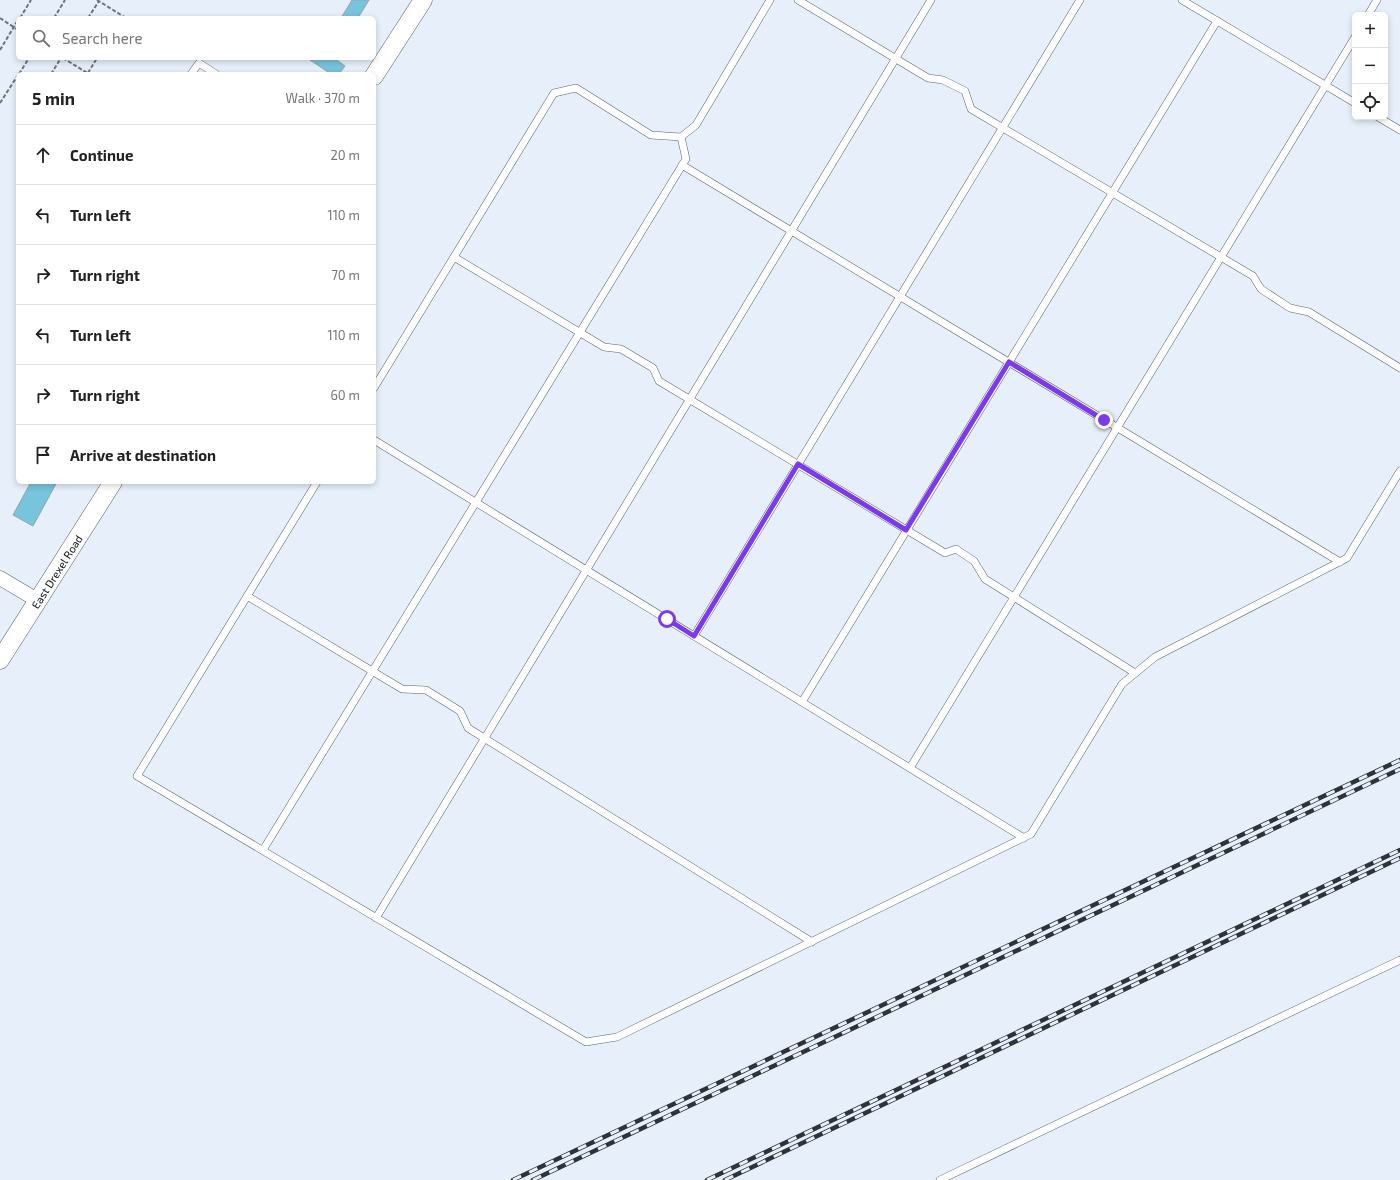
<!DOCTYPE html>
<html lang="en">
<head>
<meta charset="utf-8">
<style>
	:root { --surface:#fff; --page:#f2f2f2; --text:#222; --muted:#767676; --line:#e0e0e0 }
	body { margin:0; font-family:"Exo 2",sans-serif; background:var(--page); color:var(--text) }
	.controls { position:absolute; right:12px; top:12px; display:grid; overflow:hidden; border-radius:6px; box-shadow:0 2px 6px #0003 }
	.controls button { width:36px; height:36px; display:grid; place-items:center; padding:0; border:0; border-bottom:1px solid var(--line); background:var(--surface); color:var(--text); font:20px sans-serif }
	.stop { position:absolute; width:12px; height:12px; margin:-9px; border:3px solid #7c3aed; border-radius:50%; background:#fff }
	.stop.end { background:#7c3aed; border-color:#fff; box-shadow:0 1px 4px #0008 }
	.list { margin:0; padding:0; list-style:none }
	h2 { display:flex; justify-content:space-between; align-items:center; height:52px; margin:0; padding:0 16px; font-size:17px }
	h2 small { font-size:13px; font-weight:400; color:var(--muted) }
	.list li { display:grid; grid-template-columns:26px 1fr auto; gap:12px; align-items:center; box-sizing:border-box; height:60px; padding:0 16px; border-top:1px solid var(--line) }
	.list b { display:block; font-size:15px; white-space:nowrap }
	.list em { font-size:13px; font-style:normal; color:var(--muted) }
	.icon { flex:none; width:22px; height:22px; fill:none; stroke:currentColor; stroke-width:2; stroke-linecap:round; stroke-linejoin:round }
	.map { position:relative; flex:none; width:1400px; height:1180px; overflow:hidden }
	.search { position:absolute; background:var(--surface); box-shadow:0 2px 6px #0003; left:16px; top:16px; width:360px; height:44px; display:flex; align-items:center; gap:10px; box-sizing:border-box; padding:0 14px; border-radius:6px; color:var(--muted); font-size:15px }
	.panel { position:absolute; background:var(--surface); box-shadow:0 2px 6px #0003; left:16px; top:72px; width:360px; height:412px; border-radius:6px }
	.map>svg:first-child { display:block }
	.building { fill:#77c4dd; stroke:#95a4a9 }
	.lines { fill:none; stroke-linecap:round; stroke-linejoin:round }
	.service-casing { stroke:#5d656e; stroke-width:8 }
	.minor-casing { stroke:#5d656e; stroke-width:15 }
	.tertiary-casing { stroke:#5d656e; stroke-width:19 }
	.path { stroke:#6f757c; stroke-width:2; stroke-dasharray:4 2; stroke-linecap:butt }
	.service { stroke:#fff; stroke-width:7 }
	.minor { stroke:#fff; stroke-width:14 }
	.tertiary { stroke:#fff; stroke-width:18 }
	.rail-casing { stroke:#2f3338; stroke-width:4.5 }
	.rail { stroke:#e6effa; stroke-width:3; stroke-dasharray:9; stroke-linecap:butt }
	.route { stroke:#7c3aed; stroke-width:5 }
	.labels { text-anchor:middle; dominant-baseline:central; stroke-width:4; stroke-linejoin:round; paint-order:stroke }
	.street-label { font-size:11px; fill:#0d1014; stroke:#e6effa }
</style>
</head>
<body>
<div class="map">
<svg width="1400" height="1180" viewBox="0 0 1400 1180">
	<rect width="100%" height="100%" fill="#e6effa"/>
	<g class="building">
		<path d="M352,0h17l-11,18h-17z"/>
		<path d="M307,58h27l11,8 -6,8h-8z"/>
		<path d="M31,482h26l-24,44 -20,-11z"/>
	</g>
	<g class="lines">
		<defs>
			<g id="service">
				<path d="M798,0l130,78 15,2 22,11 6,18 282,167 8,13 29,19 19,4 91,56"/>
				<path d="M1182,0l173,103"/>
				<path d="M1368,15l9,-15"/>
				<path d="M191,74l8,-11 17,11"/>
				<path d="M1378,117l22,13"/>
				<path d="M682,165l658,397"/>
				<path d="M454,257l150,90 17,2 32,19 6,13 286,172 11,-4 18,12 11,18 150,94"/>
				<path d="M374,388l180,-295 22,-5 75,47 30,2 15,-12 74,-125"/>
				<path d="M374,440l650,398"/>
				<path d="M317,482l-180,294 449,266 31,-5 414,-203 91,-150 33,-27 192,-99 53,-87"/>
				<path d="M247,596l155,93 24,1 34,21 8,17 344,214"/>
				<path d="M694,636l386,-636"/>
				<path d="M802,702l415,-681"/>
				<path d="M910,768l445,-731"/>
				<path d="M263,850l423,-691 -5,-22"/>
				<path d="M376,918l555,-918"/>
				<path d="M940,1180l460,-220"/>
			</g>
			<path id="minor" d="M0,578l37,22"/>
			<g id="tertiary">
				<path d="M374,76l49,-76"/>
				<path id="s1" d="M0,660l113,-178"/>
			</g>
		</defs>
		<use href="#service" class="service-casing"/>
		<use href="#minor" class="minor-casing"/>
		<use href="#tertiary" class="tertiary-casing"/>
		<g class="path">
			<path d="M97,0l29,18"/>
			<path d="M0,18l18,12"/>
			<path d="M20,18l11,-18"/>
			<path d="M54,18l11,-18"/>
			<path d="M88,18l11,-17"/>
			<path d="M0,50l18,-30"/>
			<path d="M63,58l26,16"/>
			<path d="M88,73l9,-15"/>
			<path d="M19,74l10,-16"/>
			<path d="M51,74l10,-16"/>
			<path d="M0,103l18,-28"/>
		</g>
		<use href="#service" class="service"/>
		<use href="#minor" class="minor"/>
		<use href="#tertiary" class="tertiary"/>
		<defs>
			<g id="rail">
				<path d="M513,1180l887,-420"/>
				<path d="M533,1180l867,-411"/>
				<path d="M707,1180l693,-330"/>
				<path d="M725,1180l675,-322"/>
			</g>
		</defs>
		<use href="#rail" class="rail-casing"/>
		<use href="#rail" class="rail"/>
	</g>
	<g class="lines">
		<path class="route" d="M667,619l27,17 104,-172 108,66 103,-168 95,58"/>
	</g>
	<g class="labels">
		<g class="street-label">
			<text stroke="none"><textPath href="#s1" startOffset="105">East Drexel Road</textPath></text>
		</g>
	</g>
</svg>
<div class="controls">
<button>+</button>
<button>−</button>
<button><svg class="icon" aria-label="locate" viewBox="0 0 24 24"><circle cx="12" cy="12" r="6"/><path d="M12 2v4M12 18v4M2 12h4M18 12h4"/></svg></button>
</div>
<div class="stop" style="left:667px;top:619px"></div>
<div class="stop end" style="left:1104px;top:420px"></div>
<div class="search"><svg class="icon" aria-label="search" viewBox="0 0 24 24"><circle cx="10" cy="10" r="6"/><path d="M15 15l6 6"/></svg>Search here</div>
<section class="panel">
<h2>5 min<small>Walk · 370 m</small></h2>
<ul class="list">
<li><svg class="icon" aria-label="ahead" viewBox="0 0 24 24"><path d="M12 20V5M6 11l6-6 6 6"/></svg><div><b>Continue</b></div><em>20 m</em></li>
<li><svg class="icon" aria-label="left" viewBox="0 0 24 24"><path d="M17 20v-9H6M10 6l-5 5 5 5"/></svg><div><b>Turn left</b></div><em>110 m</em></li>
<li><svg class="icon" aria-label="right" viewBox="0 0 24 24"><path d="M7 20v-9h11M14 6l5 5-5 5"/></svg><div><b>Turn right</b></div><em>70 m</em></li>
<li><svg class="icon" aria-label="left" viewBox="0 0 24 24"><path d="M17 20v-9H6M10 6l-5 5 5 5"/></svg><div><b>Turn left</b></div><em>110 m</em></li>
<li><svg class="icon" aria-label="right" viewBox="0 0 24 24"><path d="M7 20v-9h11M14 6l5 5-5 5"/></svg><div><b>Turn right</b></div><em>60 m</em></li>
<li><svg class="icon" aria-label="arrive" viewBox="0 0 24 24"><path d="M6 21V4h12l-3 4 3 4H6"/></svg><div><b>Arrive at destination</b></div></li>
</ul>
</section>
</div>
</body>
</html>
